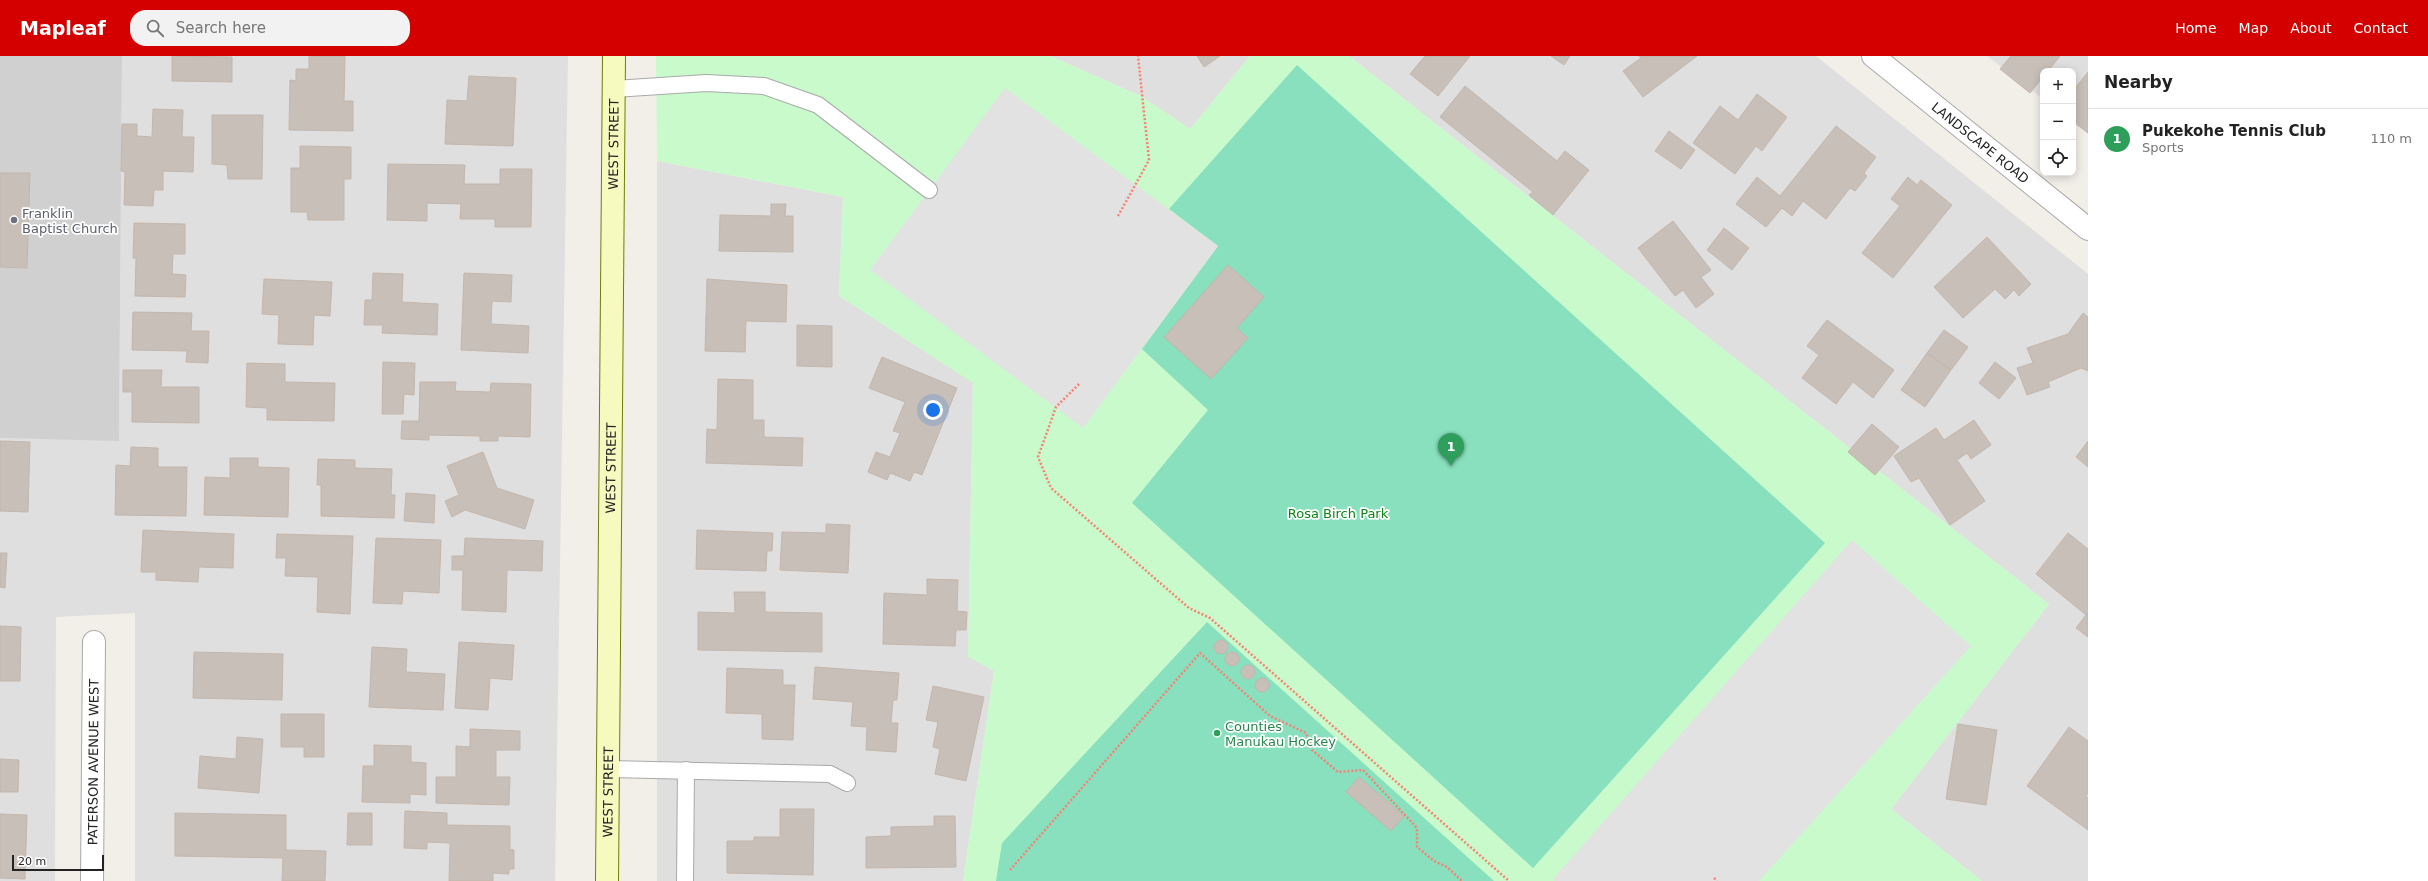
<!DOCTYPE html>
<html lang="en">
<head>
<meta charset="utf-8">
<style>
	:root { --surface:#fff; --page:#f2f2f2; --text:#222; --muted:#767676; --line:#e0e0e0; --accent:#d40000 }
	body { margin:0; font-family:"DejaVu Sans",sans-serif; background:var(--page); color:var(--text) }
	.controls { position:absolute; right:12px; top:12px; display:grid; overflow:hidden; border-radius:8px; box-shadow:0 2px 10px #0003 }
	.controls button { width:36px; height:36px; display:grid; place-items:center; padding:0; border:0; border-bottom:1px solid var(--line); background:var(--surface); color:var(--text); font:20px sans-serif }
	.scale { position:absolute; left:12px; bottom:10px; width:92px; box-sizing:border-box; padding-left:4px; border:2px solid #222; border-top:0; font-size:11px; line-height:14px; white-space:nowrap; color:#222; -webkit-text-stroke:3px #fff; paint-order:stroke }
	.you { position:absolute; left:933px; top:354px; width:14px; height:14px; margin:-10px; border:3px solid #fff; border-radius:50%; background:#1a73e8; box-shadow:0 0 0 6px #1a73e833 }
	.badge { display:grid; place-items:center; width:26px; height:26px; border-radius:50%; background:var(--accent); color:#fff; font-size:13px; font-weight:700 }
	.pin { position:absolute; translate:-50% -33px; filter:drop-shadow(0 1px 2px #0008) }
	.pin::after { content:''; position:absolute; top:21px; width:14px; height:12px; background:inherit; clip-path:polygon(0 0,100% 0,50% 100%) }
	.list { margin:0; padding:0; list-style:none }
	h2 { display:flex; justify-content:space-between; align-items:center; height:52px; margin:0; padding:0 16px; font-size:17px }
	h2 small { font-size:13px; font-weight:400; color:var(--muted) }
	.list li { display:grid; grid-template-columns:26px 1fr auto; gap:12px; align-items:center; box-sizing:border-box; height:60px; padding:0 16px; border-top:1px solid var(--line) }
	.list b { display:block; font-size:15px; white-space:nowrap }
	.list p { margin:0; font-size:13px; white-space:nowrap; color:var(--muted) }
	.list em { font-size:13px; font-style:normal; color:var(--muted) }
	.icon { flex:none; width:22px; height:22px; fill:none; stroke:currentColor; stroke-width:2; stroke-linecap:round; stroke-linejoin:round }
	.map { position:relative; flex:none; width:2088px; height:825px; overflow:hidden }
	header { display:flex; align-items:center; gap:24px; box-sizing:border-box; height:56px; padding:0 20px; background:var(--accent); color:#fff }
	header strong { font-size:19px }
	nav { display:flex; gap:22px; margin-inline-start:auto; font-size:14px }
	.search { width:280px; height:36px; background:var(--page); display:flex; align-items:center; gap:10px; box-sizing:border-box; padding:0 14px; border-radius:16px; color:var(--muted); font-size:15px }
	main { display:flex }
	aside { flex:1; background:var(--surface) }
	.map>svg:first-child { display:block }
	.residential { fill:#e0dfdf }
	.religious { fill:#d0d0d0 }
	.park { fill:#c8facc }
	.pitch { fill:#88e0be }
	.parking { fill:#e2e2e2 }
	.building { fill:#c7bfb8; stroke:#c4b6ab }
	.lines { fill:none; stroke-linecap:round; stroke-linejoin:round }
	.lane-casing { stroke:#a9a9a9; stroke-width:18 }
	.street-casing { stroke:#a9a9a9; stroke-width:24 }
	.secondary-casing { stroke:#707d05; stroke-width:24 }
	.path { stroke:#fa8072; stroke-width:2.5; stroke-dasharray:2 2; stroke-linecap:butt }
	.lane { stroke:#fff; stroke-width:16 }
	.street { stroke:#fff; stroke-width:22 }
	.secondary { stroke:#f7fabf; stroke-width:22 }
	.worship-dot { fill:#6b7280; stroke:#fff; stroke-width:1.5 }
	.leisure-dot { fill:#2e9e5b; stroke:#fff; stroke-width:1.5 }
	.labels { text-anchor:middle; dominant-baseline:central; stroke-width:3.5; stroke-linejoin:round; paint-order:stroke }
	.street-label { font-size:13px; fill:#222; stroke:#fff }
	.worship-label { font-size:13px; fill:#5b616d; stroke:#fff; text-anchor:start }
	.park-label { font-size:13px; fill:#0c8416; stroke:#fff }
	.leisure-label { font-size:13px; fill:#27864d; stroke:#fff; text-anchor:start }
</style>
</head>
<body>
<header>
<strong>Mapleaf</strong>
<div class="search"><svg class="icon" aria-label="search" viewBox="0 0 24 24"><circle cx="10" cy="10" r="6"/><path d="M15 15l6 6"/></svg>Search here</div>
<nav><a>Home</a><a>Map</a><a>About</a><a>Contact</a></nav>
</header>
<main>
<div class="map">
<svg width="2088" height="825" viewBox="0 0 2088 825">
	<rect width="100%" height="100%" fill="#f2efe9"/>
	<g class="residential">
		<path d="M122,0h446l-13,825h-420v-268l-79,4 -1,264h-55v-443l119,2z"/>
		<path d="M1050,0h200l-60,73 -49,-33z"/>
		<path d="M1349,0h467l272,218v607h-106l-91,-72 158,-205z"/>
		<path d="M1987,0h101v78l-15,-11v-52h-30v28z"/>
		<path d="M657,105l186,36 -4,99 134,86 -5,274 26,15 -31,210h-306z"/>
	</g>
	<path class="religious" d="M0,0h122l-3,385 -119,-3z"/>
	<path class="park" d="M656,0h394l91,40 49,33 60,-73h99l700,548 -158,205 91,72h-1019l31,-210 -26,-14 5,-274 -134,-87 4,-99 -186,-36z"/>
	<g class="pitch">
		<path d="M1297,9l528,478 -292,325 -401,-365 76,-93 -66,-61 76,-103 -49,-37z"/>
		<path d="M1207,566l287,259h-498l6,-38z"/>
	</g>
	<g class="parking">
		<path d="M1005,32l213,158 -135,182 -213,-158z"/>
		<path d="M1852,484l119,106 -212,235h-204l-2,-2z"/>
	</g>
	<g class="building">
		<path d="M172,0l60,1v25l-60,-1z"/>
		<path d="M309,0h36l-1,45h9v30l-64,-1 1,-50 6,1v-12h13z"/>
		<path d="M1197,0h23l-16,11z"/>
		<path d="M1425,0h45l-32,40 -28,-22z"/>
		<path d="M1551,0h19l-6,9z"/>
		<path d="M1639,0h58l-54,41 -20,-26 18,-13z"/>
		<path d="M2011,0h49l-12,15h-5v6l-13,16 -30,-24z"/>
		<path d="M2088,16v61l-15,-12v-30z"/>
		<path d="M469,20l47,2 -3,68 -68,-2 2,-44 20,1z"/>
		<path d="M1465,30l92,75 8,-10 24,19 -36,45 -24,-20 4,-3 -93,-75z"/>
		<path d="M1757,38l30,23 -25,34 -6,-5 -21,28 -42,-31 27,-37 18,14z"/>
		<path d="M153,53l30,1 -1,27h12l-1,35 -30,-1v19h-9l-1,16 -29,-1 1,-33 -4,-1 1,-47h15v12l15,1z"/>
		<path d="M212,59h51l-1,64h-34l-1,-14 -15,-1z"/>
		<path d="M1836,70l40,31 -12,16 3,3 -12,15 -5,-3 -24,31 -23,-18 -11,15 -10,-8 -16,19 -30,-23 21,-27 23,19z"/>
		<path d="M1669,75l26,19 -14,19 -26,-18z"/>
		<path d="M300,90l51,1v32h-7v41h-36l-1,-8h-16v-44h9z"/>
		<path d="M388,108l77,1 -1,19h36v-15h32l-1,58h-36v-8h-35l1,-15 -34,-1v18l-40,-1z"/>
		<path d="M0,117h30l-3,95 -27,-1z"/>
		<path d="M1908,121l9,8 4,-5 31,25 -59,73 -31,-25 38,-47 -9,-7z"/>
		<path d="M771,148h15l-1,12h8v36l-74,-1 1,-36 51,1z"/>
		<path d="M1673,165l38,49 -10,7 13,17 -18,14 -13,-18 -8,6 -37,-48z"/>
		<path d="M134,167l51,1v30h-12l-1,20 14,1 -1,22 -50,-1 1,-38h-3z"/>
		<path d="M1724,172l25,20 -17,22 -25,-20z"/>
		<path d="M1987,181l44,47 -12,12 -5,-6 -9,9 -10,-10 -32,29 -29,-31z"/>
		<path d="M1228,209l36,32 -27,31 11,10 -37,41 -47,-42z"/>
		<path d="M373,217l30,1 -1,28 36,2 -1,31 -55,-2 1,-8h-19l1,-25h7z"/>
		<path d="M464,217l48,2 -1,27 -19,-1 -1,23 38,2 -1,27 -67,-3z"/>
		<path d="M264,223l68,3 -2,34 -16,-1 -1,30 -35,-1 1,-29 -17,-1z"/>
		<path d="M707,223l80,6 -1,37 -40,-1 -1,31 -40,-1z"/>
		<path d="M133,256l59,1 -1,18h18l-1,32 -22,-1 1,-11 -55,-1z"/>
		<path d="M2083,257l5,4v54l-7,-3 -33,14 2,5 -23,8 -10,-27 16,-5 -6,-15 41,-14z"/>
		<path d="M1827,264l67,50 -21,28 -20,-16 -17,22 -34,-26 17,-23 -12,-9z"/>
		<path d="M797,269l35,1v41l-35,-1z"/>
		<path d="M1944,274l24,17 -17,23 -24,-17z"/>
		<path d="M1927,297l24,17 -26,37 -24,-17z"/>
		<path d="M882,301l75,31 -35,87 -8,-3 -4,9 -20,-8 -3,7 -19,-8 8,-20 14,5 10,-24 -7,-2 12,-29 -36,-14z"/>
		<path d="M383,306l32,1 -1,32 -10,-1 -1,20h-21z"/>
		<path d="M1995,306l21,16 -17,21 -20,-16z"/>
		<path d="M247,307l38,1v18l50,1 -1,38 -67,-1v-12l-21,-1z"/>
		<path d="M123,314h39l-1,17h38v36l-67,-1v-30h-9z"/>
		<path d="M718,323l35,1v40h11v17l39,1 -1,28 -96,-3 1,-34 10,1z"/>
		<path d="M420,326h36l-1,9 35,1 1,-9 40,1 -1,53 -32,-1v5h-18v-5l-51,-1v5l-28,-1 1,-18h17z"/>
		<path d="M1974,364l17,25 -20,14 -4,-6 -10,7 28,41 -35,24 -31,-47 -8,4 -17,-26 42,-28 8,12z"/>
		<path d="M1872,368l27,23 -24,28 -27,-23z"/>
		<path d="M0,385l30,1 -2,70 -28,-1z"/>
		<path d="M2088,385v26l-12,-10z"/>
		<path d="M131,391l27,1v19h29l-1,49 -71,-1 1,-50 14,1z"/>
		<path d="M483,396l14,36 37,12 -9,29 -60,-19 -13,7 -7,-16 14,-6 -12,-29z"/>
		<path d="M230,402h28v9l31,1 -1,49 -84,-2 1,-38 25,1z"/>
		<path d="M318,403l37,1v8l37,1 -1,26h4l-1,23 -73,-2v-31h-4z"/>
		<path d="M406,437l29,2 -1,28 -30,-2z"/>
		<path d="M826,468l24,1 -2,48 -68,-3 2,-38 44,1z"/>
		<path d="M143,474l91,4 -1,34 -34,-1 -1,15 -42,-2v-8h-15z"/>
		<path d="M697,474l76,3 -1,18h-5l-1,20 -70,-2z"/>
		<path d="M2068,477l20,16v88l-12,-9 10,-13 -50,-41z"/>
		<path d="M277,478l76,2 -3,78 -33,-2 1,-35 -33,-1 1,-18h-10z"/>
		<path d="M376,482l65,2 -2,53 -36,-2 -1,13 -29,-1z"/>
		<path d="M465,482l78,3 -1,30 -35,-1 -1,42 -44,-2 1,-40h-11v-14h12z"/>
		<path d="M0,497h7l-2,35 -5,-1z"/>
		<path d="M927,523l31,1 -1,31 10,1 -1,18h-10l-1,16 -72,-2 1,-51 43,2z"/>
		<path d="M734,536h31v20l57,1v39l-124,-2v-38l37,1z"/>
		<path d="M0,570l21,1 -1,54h-20z"/>
		<circle cx="1221" cy="591" r="7"/>
		<path d="M459,586l55,3 -2,35 -22,-2 -2,32 -33,-2z"/>
		<path d="M372,591l35,2 -1,23 39,2 -2,36 -74,-3z"/>
		<path d="M194,596l89,2 -1,46 -89,-2z"/>
		<circle cx="1232" cy="603" r="7"/>
		<circle cx="1248" cy="616" r="7"/>
		<path d="M815,611l84,6 -2,27h-4l-2,23h7l-2,29 -30,-2 1,-23 -16,-1 2,-24 -40,-3z"/>
		<path d="M727,612l56,2v15h12l-2,55 -31,-1v-25l-36,-1z"/>
		<circle cx="1262" cy="629" r="7"/>
		<path d="M933,630l51,11 -18,84 -31,-7 5,-25 -7,-2 5,-25 -12,-2z"/>
		<path d="M281,658h43v43h-20v-10h-23z"/>
		<path d="M1958,668l39,6 -11,75 -40,-6z"/>
		<path d="M2069,671l19,14v52l-2,3 2,2v32l-61,-44z"/>
		<path d="M470,673l50,2v19h-24v27h14l-1,28 -73,-2v-26h20v-31l14,1z"/>
		<path d="M237,681l26,2 -4,54 -61,-5 2,-32 36,3z"/>
		<path d="M374,689l37,1v16l15,1v32l-16,-1v9l-48,-1 1,-36h11z"/>
		<path d="M0,703l19,1 -1,32h-18z"/>
		<path d="M1359,721l45,39 -13,15 -45,-39z"/>
		<path d="M780,753h34l-1,66 -86,-2v-32h27v-4h26z"/>
		<path d="M405,755l42,2v12l63,1v23l4,1v19h-5v5l-16,-1v8h-44l1,-38 -23,-1v7l-23,-1z"/>
		<path d="M175,757l111,2v35l40,1 -1,30h-43l1,-23 -108,-2z"/>
		<path d="M348,757h24v32h-25z"/>
		<path d="M0,758l27,1 -2,64 -25,-1z"/>
		<path d="M934,760h21l1,51 -90,1v-31l25,-1v-9l43,-1z"/>
	</g>
	<g class="lines">
		<defs>
			<g id="lane">
				<path d="M614,33l92,-6 58,3 54,19 111,85"/>
				<path d="M609,713l221,5 17,9"/>
				<path d="M685,825l1,-111"/>
			</g>
			<g id="street">
				<path id="s1" d="M1873,0l215,173"/>
				<path id="s2" d="M92,825l2,-239"/>
			</g>
			<g id="secondary">
				<path id="s3" d="M607,825l7,-825"/>
			</g>
		</defs>
		<use href="#lane" class="lane-casing"/>
		<use href="#street" class="street-casing"/>
		<use href="#secondary" class="secondary-casing"/>
		<g class="path">
			<path d="M1118,160l31,-56 -11,-104"/>
			<path d="M1079,328l-23,23 -18,50 13,31 138,120 21,10 299,263"/>
			<path d="M1010,814l190,-217 70,63 36,17 6,17 26,22 25,-2 54,58v19l17,14 13,6 15,14"/>
			<path d="M1714,822l3,3"/>
		</g>
		<use href="#lane" class="lane"/>
		<use href="#street" class="street"/>
		<use href="#secondary" class="secondary"/>
	</g>
	<circle class="worship-dot" cx="14" cy="164" r="4"/>
	<circle class="leisure-dot" cx="1217" cy="677" r="4"/>
	<g class="labels">
		<g class="street-label">
			<text stroke="none"><textPath href="#s1" startOffset="138">LANDSCAPE ROAD</textPath></text>
			<text stroke="none"><textPath href="#s3" startOffset="737">WEST STREET</textPath></text>
			<text stroke="none"><textPath href="#s3" startOffset="413">WEST STREET</textPath></text>
			<text stroke="none"><textPath href="#s2" startOffset="119">PATERSON AVENUE WEST</textPath></text>
			<text stroke="none"><textPath href="#s3" startOffset="89">WEST STREET</textPath></text>
		</g>
		<g class="worship-label">
			<text x="22" y="157">Franklin<tspan x="22" dy="15">Baptist Church</tspan></text>
		</g>
		<g class="park-label">
			<text x="1338" y="457">Rosa Birch Park</text>
		</g>
		<g class="leisure-label">
			<text x="1225" y="670">Counties<tspan x="1225" dy="15">Manukau Hockey</tspan></text>
		</g>
	</g>
</svg>
<div class="controls">
<button>+</button>
<button>−</button>
<button><svg class="icon" aria-label="locate" viewBox="0 0 24 24"><circle cx="12" cy="12" r="6"/><path d="M12 2v4M12 18v4M2 12h4M18 12h4"/></svg></button>
</div>
<div class="scale">20 m</div>
<div class="you"></div>
<div class="pin badge" style="left:1451px;top:410px;background:#2e9e5b">1</div>
</div>
<aside>
<h2>Nearby<small></small></h2>
<ul class="list">
<li><span class="badge" style="background:#2e9e5b">1</span><div><b>Pukekohe Tennis Club</b><p>Sports</p></div><em>110 m</em></li>
</ul>
</aside>
</main>
</body>
</html>
